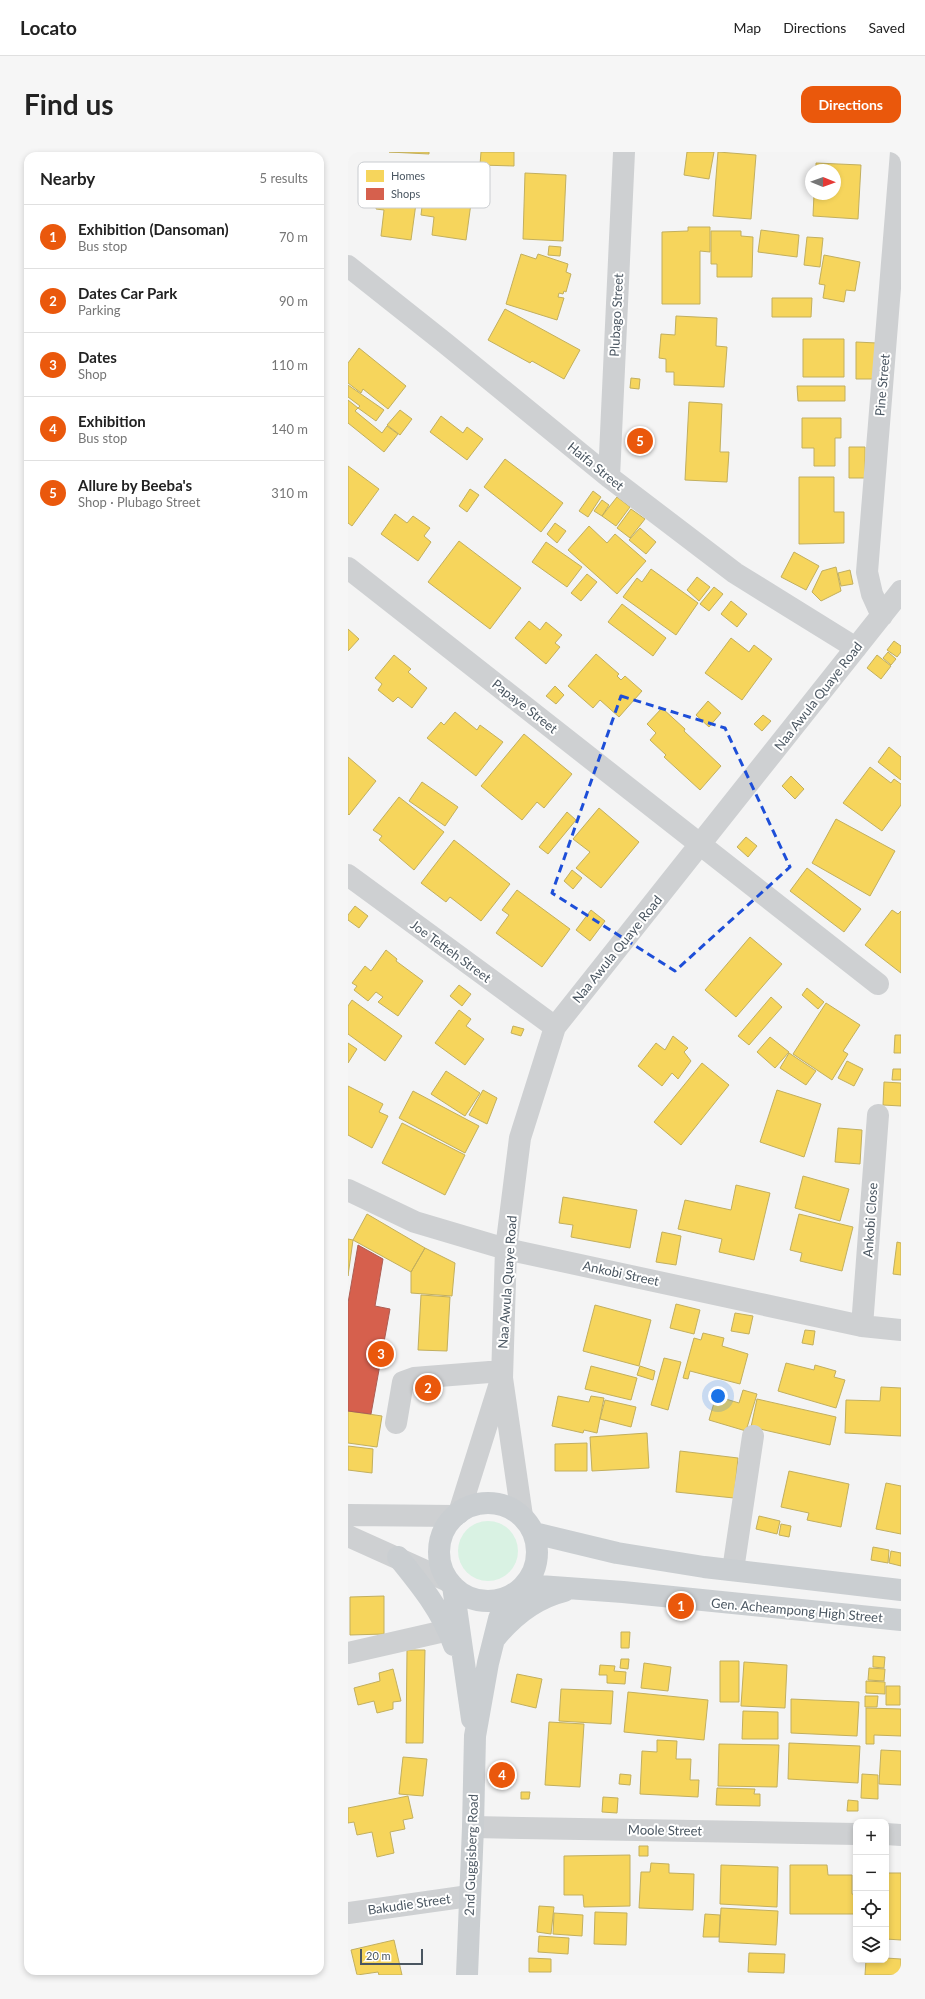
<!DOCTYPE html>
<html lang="en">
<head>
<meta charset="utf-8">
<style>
	body { margin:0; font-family:Lato,sans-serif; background:#f6f6f6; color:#222 }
	.controls { position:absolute; right:12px; bottom:12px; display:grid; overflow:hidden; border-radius:8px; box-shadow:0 2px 6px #0003 }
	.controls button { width:36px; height:36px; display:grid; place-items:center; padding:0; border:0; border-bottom:1px solid #e0e0e0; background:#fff; color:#222; font:20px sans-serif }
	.compass { position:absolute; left:457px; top:12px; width:36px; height:36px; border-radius:50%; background:#fff; box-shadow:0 2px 6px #0003; rotate:91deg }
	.scale { position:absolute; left:12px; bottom:10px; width:63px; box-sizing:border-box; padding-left:4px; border:2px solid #4a5661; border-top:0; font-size:11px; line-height:14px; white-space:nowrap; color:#4a5661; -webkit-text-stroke:3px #fff; paint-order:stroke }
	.you { position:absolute; left:370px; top:1244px; width:14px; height:14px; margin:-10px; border:3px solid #fff; border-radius:50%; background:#1a73e8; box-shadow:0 0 0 6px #1a73e833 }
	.badge { display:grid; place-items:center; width:26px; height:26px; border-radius:50%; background:#ea580c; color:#fff; font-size:13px; font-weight:700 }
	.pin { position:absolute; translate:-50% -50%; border:2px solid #fff; box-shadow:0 1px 4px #0006 }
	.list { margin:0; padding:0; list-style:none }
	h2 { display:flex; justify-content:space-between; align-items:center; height:52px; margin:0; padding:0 16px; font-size:17px }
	h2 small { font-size:13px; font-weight:400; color:#767676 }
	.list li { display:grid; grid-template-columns:26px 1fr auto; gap:12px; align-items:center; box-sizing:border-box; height:64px; padding:0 16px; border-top:1px solid #e0e0e0 }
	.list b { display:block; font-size:15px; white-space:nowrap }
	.list p { margin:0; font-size:13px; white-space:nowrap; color:#767676 }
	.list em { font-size:13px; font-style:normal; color:#767676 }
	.icon { flex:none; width:22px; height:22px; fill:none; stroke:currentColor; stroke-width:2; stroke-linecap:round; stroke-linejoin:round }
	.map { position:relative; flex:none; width:553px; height:1823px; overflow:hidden; border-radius:12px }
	header { display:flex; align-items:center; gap:24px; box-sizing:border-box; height:56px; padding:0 20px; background:#fff; border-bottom:1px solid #e0e0e0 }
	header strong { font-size:19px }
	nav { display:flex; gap:22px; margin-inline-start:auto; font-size:14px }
	.intro { display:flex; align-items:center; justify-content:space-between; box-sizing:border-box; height:96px; padding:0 24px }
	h1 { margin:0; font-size:28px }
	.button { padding:10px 18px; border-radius:12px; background:#ea580c; color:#fff; font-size:14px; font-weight:700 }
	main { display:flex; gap:24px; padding:0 24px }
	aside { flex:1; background:#fff; border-radius:12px; box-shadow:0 2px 6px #0003 }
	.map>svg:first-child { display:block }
	.green { fill:#d9f2e3 }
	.homes { fill:#f6d55c; stroke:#c2af5e }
	.shops { fill:#d6604d; stroke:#ac5d53 }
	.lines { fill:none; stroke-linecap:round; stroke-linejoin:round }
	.minor { stroke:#ced0d2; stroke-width:22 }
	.major { stroke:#caced1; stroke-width:22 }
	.marked { fill:none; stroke:#1d4ed8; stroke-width:3; stroke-dasharray:8 5; stroke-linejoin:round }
	.labels { text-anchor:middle; stroke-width:4; stroke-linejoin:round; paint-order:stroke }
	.street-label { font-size:13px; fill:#4a5661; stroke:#fff }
	.key { fill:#fff; stroke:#c9ccd0; stroke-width:1 }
	.key-label { font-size:11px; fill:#4a5661 }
</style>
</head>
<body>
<header>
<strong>Locato</strong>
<nav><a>Map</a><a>Directions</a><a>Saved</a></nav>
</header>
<div class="intro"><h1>Find us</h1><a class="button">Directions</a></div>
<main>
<aside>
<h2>Nearby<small>5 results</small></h2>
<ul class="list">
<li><span class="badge">1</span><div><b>Exhibition (Dansoman)</b><p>Bus stop</p></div><em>70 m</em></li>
<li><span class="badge">2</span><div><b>Dates Car Park</b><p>Parking</p></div><em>90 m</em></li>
<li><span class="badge">3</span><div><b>Dates</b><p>Shop</p></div><em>110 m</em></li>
<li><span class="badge">4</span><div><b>Exhibition</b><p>Bus stop</p></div><em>140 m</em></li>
<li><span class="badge">5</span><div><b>Allure by Beeba's</b><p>Shop · Plubago Street</p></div><em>310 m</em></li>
</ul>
</aside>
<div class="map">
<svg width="553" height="1823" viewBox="0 0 553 1823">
	<rect width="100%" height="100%" fill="#f4f4f4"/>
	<path class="green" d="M110 1399a30 30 0 1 1 60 0a30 30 0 1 1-60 0Z"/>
	<path class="homes" d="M 41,0 L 81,0 L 81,2 Z
		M 133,0 L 166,0 L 166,14 L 132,13 Z
		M 339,0 L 366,0 L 361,27 L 336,23 Z
		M 370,0 L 408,3 L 403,67 L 365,64 Z
		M 468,11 L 513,13 L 510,67 L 465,64 L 466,42 L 487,42 L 487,18 L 468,18 Z
		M 34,16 L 72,22 L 63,88 L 33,84 L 36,58 L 28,57 Z
		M 177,21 L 218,23 L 215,89 L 175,87 Z
		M 78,22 L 126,29 L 118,88 L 84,83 L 86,65 L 73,63 Z
		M 340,75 L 362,75 L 362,100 L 352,99 L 352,152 L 314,152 L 314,80 L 340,79 Z
		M 413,78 L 451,83 L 449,105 L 410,100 Z
		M 363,79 L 393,79 L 393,84 L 405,85 L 404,125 L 369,125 L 369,112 L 363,112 Z
		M 459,85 L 475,86 L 472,115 L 456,113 Z
		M 201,94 L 213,95 L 212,104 L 200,103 Z
		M 173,102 L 188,107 L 190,102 L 220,112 L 218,120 L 223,122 L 218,140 L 216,139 L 215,142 L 211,141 L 210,145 L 216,146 L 209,168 L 158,152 Z
		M 476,103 L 512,110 L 507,139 L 498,138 L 496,150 L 475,146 L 477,133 L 471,132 Z
		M 424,146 L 464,146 L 463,165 L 424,165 Z
		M 157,157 L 232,198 L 216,227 L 184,209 L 182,211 L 140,188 Z
		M 328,164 L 369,166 L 368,194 L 379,195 L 376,235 L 326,233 L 326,220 L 318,220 L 318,207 L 311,206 L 313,182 L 327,183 Z
		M 455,187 L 496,187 L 496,225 L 455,225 Z
		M 508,190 L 529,191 L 529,227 L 508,227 Z
		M 11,196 L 58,234 L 40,257 L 15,237 L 13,241 L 0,231 L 0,211 Z
		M 283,226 L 292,227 L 291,237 L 282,236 Z
		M 0,233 L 36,258 L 28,269 L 10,256 L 12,254 L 0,245 Z
		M 449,234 L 497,234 L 497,249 L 450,249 Z
		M 0,248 L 10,256 L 7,259 L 34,281 L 39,274 L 50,282 L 36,300 L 0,271 Z
		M 341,250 L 374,252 L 372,300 L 381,300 L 379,330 L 337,328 Z
		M 52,258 L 64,267 L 52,283 L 39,273 Z
		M 93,264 L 115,281 L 119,275 L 135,287 L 119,308 L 82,280 Z
		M 454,266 L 493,266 L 493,286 L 487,286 L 487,314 L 466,314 L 466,296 L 454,296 Z
		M 501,295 L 517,295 L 517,326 L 501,326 Z
		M 157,307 L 215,351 L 193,380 L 136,335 Z
		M 0,314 L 31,337 L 4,374 L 0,371 Z
		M 451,325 L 486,325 L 486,360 L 496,360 L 496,391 L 451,392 Z
		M 122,337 L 131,343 L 119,360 L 111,354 Z
		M 245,339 L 253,345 L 240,365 L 231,359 Z
		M 269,345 L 282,355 L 268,374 L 254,364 Z
		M 254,348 L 261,353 L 254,364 L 246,359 Z
		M 283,357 L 297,367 L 282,386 L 269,376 Z
		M 47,362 L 59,371 L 65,364 L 82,376 L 76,384 L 83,390 L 70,409 L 33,382 Z
		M 207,371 L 218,379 L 209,391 L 199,382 Z
		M 241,374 L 259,391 L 267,382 L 298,409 L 269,442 L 220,398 Z
		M 292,376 L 308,390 L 298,402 L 281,388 Z
		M 111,389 L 173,436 L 142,477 L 80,430 Z
		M 198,390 L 234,415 L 219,435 L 184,410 Z
		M 446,400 L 471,414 L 458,438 L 433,425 Z
		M 488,415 L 493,439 L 473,449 L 464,440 L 474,419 Z
		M 303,417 L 350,451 L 328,483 L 275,445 L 289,426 L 294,430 Z
		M 502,418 L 505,432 L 493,434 L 490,421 Z
		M 239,422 L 249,430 L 233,449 L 223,441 Z
		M 349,425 L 362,435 L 351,449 L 339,438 Z
		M 366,435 L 375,442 L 361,459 L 352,452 Z
		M 383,449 L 399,462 L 389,475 L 373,462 Z
		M 274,452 L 318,486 L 305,504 L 260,470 Z
		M 181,469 L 192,478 L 198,470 L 214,483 L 207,491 L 212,495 L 198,512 L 167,486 Z
		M 0,477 L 11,487 L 0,499 Z
		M 383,486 L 401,500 L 406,493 L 424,507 L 394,548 L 357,521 Z
		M 546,489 L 553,494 L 553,500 L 549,505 L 539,498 Z
		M 540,500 L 548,507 L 543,513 L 535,506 Z
		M 248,502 L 271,522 L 269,524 L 273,528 L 277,524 L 294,539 L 271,565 L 252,548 L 245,556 L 220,534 Z
		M 46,503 L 63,517 L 60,520 L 79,536 L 64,556 L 50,545 L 45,550 L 30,538 L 34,532 L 27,526 Z
		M 529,503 L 543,514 L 533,527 L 519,516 Z
		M 207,534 L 216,543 L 208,552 L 198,544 Z
		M 360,549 L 373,561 L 361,575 L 348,563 Z
		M 314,556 L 337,577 L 336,579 L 373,614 L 352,638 L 316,605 L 318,603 L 302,588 L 308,581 L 299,572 Z
		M 107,560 L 129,578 L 132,573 L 155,590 L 128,624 L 79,586 L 93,570 L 96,573 Z
		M 415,563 L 423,569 L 414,579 L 406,572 Z
		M 176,582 L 224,622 L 196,656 L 189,650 L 174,668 L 133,634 Z
		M 541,595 L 553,605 L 553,628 L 530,610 Z
		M 0,605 L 28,629 L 1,663 L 0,662 Z
		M 522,615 L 543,631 L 546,627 L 553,632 L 553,653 L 534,679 L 495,651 Z
		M 443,624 L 456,637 L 447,647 L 434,634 Z
		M 74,630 L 110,655 L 97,674 L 61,649 Z
		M 51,645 L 96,680 L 66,718 L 31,688 L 34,684 L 25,678 Z
		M 251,656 L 291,690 L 253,736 L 228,716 L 242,700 L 225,687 Z
		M 219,660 L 228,668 L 200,702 L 191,695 Z
		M 488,667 L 547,699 L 522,744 L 464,711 Z
		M 398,685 L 409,694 L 400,705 L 389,695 Z
		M 106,688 L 162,732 L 133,769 L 102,745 L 98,750 L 73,731 Z
		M 459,716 L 513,757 L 496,780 L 442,739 Z
		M 224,718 L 234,726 L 225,737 L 216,729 Z
		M 169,738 L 222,777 L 194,815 L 148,781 L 161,763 L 154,758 Z
		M 7,754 L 20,764 L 11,776 L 0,768 L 0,763 Z
		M 243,758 L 257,769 L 242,789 L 228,778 Z
		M 544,758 L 550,762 L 553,759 L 553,821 L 517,793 Z
		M 402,785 L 434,812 L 388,865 L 357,838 Z
		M 38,798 L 49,807 L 48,809 L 75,829 L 50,864 L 30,850 L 35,845 L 28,840 L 20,849 L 6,838 L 9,834 L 4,831 L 17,814 L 23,819 Z
		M 111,833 L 123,842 L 114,854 L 102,844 Z
		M 459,836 L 476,850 L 470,857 L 454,843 Z
		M 423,845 L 434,855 L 401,893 L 390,884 Z
		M 4,848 L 54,884 L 37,909 L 0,882 L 0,854 Z
		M 478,851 L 512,873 L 495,899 L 500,902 L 484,928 L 445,902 Z
		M 111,858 L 123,867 L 118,874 L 136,887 L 117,913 L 87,891 Z
		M 165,874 L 176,877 L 173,884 L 163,881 Z
		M 547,883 L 553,883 L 553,901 L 546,901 Z
		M 325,884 L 340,896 L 336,900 L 343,909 L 330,927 L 324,921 L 314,934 L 290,914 L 308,891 L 317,898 Z
		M 422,885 L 441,900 L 427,916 L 409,900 Z
		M 0,891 L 9,897 L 0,911 Z
		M 441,901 L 468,919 L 458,933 L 432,916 Z
		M 499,909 L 515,917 L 506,934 L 490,926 Z
		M 354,911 L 381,933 L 333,993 L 306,970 Z
		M 545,917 L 553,917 L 553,928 L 544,928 Z
		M 98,919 L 132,941 L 117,964 L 83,942 Z
		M 536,930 L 553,931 L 553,954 L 535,953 Z
		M 0,934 L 35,952 L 31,960 L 40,964 L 24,996 L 0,983 Z
		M 135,938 L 149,946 L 139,972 L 121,963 Z
		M 429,938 L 473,952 L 456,1005 L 412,990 Z
		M 65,939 L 131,974 L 117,1001 L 51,966 Z
		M 54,971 L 117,1003 L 97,1043 L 34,1011 Z
		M 490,976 L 514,978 L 512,1012 L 487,1010 Z
		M 455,1024 L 501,1037 L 492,1069 L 447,1056 Z
		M 388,1033 L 422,1041 L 406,1108 L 371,1100 L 374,1087 L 330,1077 L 337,1048 L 383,1058 Z
		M 215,1045 L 289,1058 L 282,1096 L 223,1085 L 225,1073 L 211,1071 Z
		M 19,1062 L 77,1096 L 63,1120 L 5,1088 Z
		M 451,1062 L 505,1075 L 494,1119 L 452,1109 L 454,1101 L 442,1098 Z
		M 314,1080 L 333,1084 L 328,1113 L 308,1110 Z
		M 0,1087 L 5,1088 L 0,1124 Z
		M 549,1090 L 553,1091 L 553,1123 L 545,1122 Z
		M 77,1096 L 107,1111 L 104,1144 L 63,1141 L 63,1120 Z
		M 73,1143 L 102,1145 L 99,1199 L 70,1198 Z
		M 328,1152 L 352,1158 L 346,1182 L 322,1176 Z
		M 247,1153 L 303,1168 L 291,1214 L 235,1199 Z
		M 387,1161 L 405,1164 L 401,1182 L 383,1179 Z
		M 457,1178 L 467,1179 L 465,1193 L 454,1191 Z
		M 355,1181 L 376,1186 L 374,1194 L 400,1202 L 392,1232 L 342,1219 L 340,1227 L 335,1226 L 346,1186 L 353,1188 Z
		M 316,1206 L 333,1210 L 320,1258 L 303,1253 Z
		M 438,1211 L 466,1218 L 467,1213 L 488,1219 L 486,1225 L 497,1228 L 488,1256 L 430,1239 Z
		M 243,1214 L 289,1226 L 283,1248 L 237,1237 Z
		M 292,1214 L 307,1219 L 305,1228 L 289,1223 Z
		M 533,1235 L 553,1236 L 553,1284 L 497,1281 L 498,1248 L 532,1249 Z
		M 395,1238 L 409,1242 L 398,1279 L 361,1268 L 368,1244 L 391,1251 Z
		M 210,1244 L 241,1250 L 243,1244 L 256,1246 L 249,1281 L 236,1278 L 235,1281 L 204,1274 Z
		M 409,1247 L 488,1265 L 482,1293 L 403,1275 Z
		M 257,1248 L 288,1255 L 283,1275 L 252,1267 Z
		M 0,1259 L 34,1264 L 29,1295 L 0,1291 Z
		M 299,1281 L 301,1316 L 244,1319 L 242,1285 Z
		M 239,1291 L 239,1319 L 207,1319 L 207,1292 Z
		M 0,1294 L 25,1297 L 24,1321 L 0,1318 Z
		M 332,1299 L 390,1306 L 386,1346 L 328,1340 Z
		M 441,1319 L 501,1332 L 493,1375 L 459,1368 L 461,1361 L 433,1355 Z
		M 538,1331 L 553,1334 L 553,1382 L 528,1377 Z
		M 411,1364 L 432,1369 L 429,1382 L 408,1377 Z
		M 433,1372 L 443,1374 L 441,1385 L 431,1383 Z
		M 525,1395 L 541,1398 L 540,1411 L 523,1408 Z
		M 543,1399 L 553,1401 L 553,1414 L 541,1411 Z
		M 36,1444 L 36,1482 L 2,1483 L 2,1445 Z
		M 273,1480 L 282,1480 L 281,1496 L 273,1496 Z
		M 59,1498 L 77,1498 L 75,1591 L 58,1591 Z
		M 525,1504 L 537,1505 L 536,1516 L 525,1515 Z
		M 273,1507 L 281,1507 L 280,1517 L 272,1516 Z
		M 372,1509 L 391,1509 L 391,1550 L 372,1550 Z
		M 396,1510 L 439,1513 L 437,1556 L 393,1554 Z
		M 296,1511 L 323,1515 L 320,1539 L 293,1536 Z
		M 252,1513 L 267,1514 L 266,1519 L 278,1520 L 277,1532 L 259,1531 L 259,1523 L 251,1523 Z
		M 521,1516 L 537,1517 L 536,1529 L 520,1528 Z
		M 45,1517 L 53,1549 L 45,1550 L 45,1557 L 29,1561 L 26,1549 L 10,1553 L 6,1536 L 32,1529 L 31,1521 Z
		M 169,1522 L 194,1527 L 188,1556 L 163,1550 Z
		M 518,1529 L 537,1530 L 537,1542 L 518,1541 Z
		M 538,1534 L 552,1534 L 552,1553 L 538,1553 Z
		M 213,1537 L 265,1539 L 263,1572 L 211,1569 Z
		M 280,1540 L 360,1548 L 356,1588 L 276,1580 Z
		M 517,1544 L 530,1544 L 529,1555 L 517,1555 Z
		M 443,1547 L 511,1550 L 509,1584 L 443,1581 Z
		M 518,1556 L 553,1557 L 553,1584 L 526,1583 L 526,1592 L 518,1592 Z
		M 395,1559 L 430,1560 L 430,1587 L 394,1587 Z
		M 201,1570 L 236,1572 L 232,1635 L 197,1633 Z
		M 309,1588 L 329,1589 L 328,1607 L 343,1607 L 342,1628 L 351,1628 L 350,1645 L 292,1642 L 294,1599 L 309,1600 Z
		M 441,1591 L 512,1594 L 510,1631 L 440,1627 Z
		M 371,1592 L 431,1593 L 429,1635 L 370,1634 Z
		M 533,1598 L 553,1599 L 553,1633 L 531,1632 Z
		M 55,1605 L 79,1607 L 75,1644 L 51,1642 Z
		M 272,1622 L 283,1623 L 282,1633 L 271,1632 Z
		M 514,1622 L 530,1623 L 530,1647 L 513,1646 Z
		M 369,1636 L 407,1637 L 406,1642 L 412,1642 L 412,1654 L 368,1653 Z
		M 173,1640 L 182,1640 L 181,1647 L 173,1647 Z
		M 60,1644 L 65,1666 L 55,1668 L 57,1677 L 42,1680 L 46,1701 L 29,1705 L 24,1680 L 9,1683 L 6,1670 L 0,1671 L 0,1656 Z
		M 255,1645 L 270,1646 L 269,1661 L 254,1660 Z
		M 500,1648 L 510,1649 L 510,1659 L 499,1659 Z
		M 291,1694 L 300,1694 L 300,1704 L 291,1704 Z
		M 282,1703 L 282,1754 L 236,1755 L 235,1743 L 216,1743 L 216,1704 Z
		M 303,1711 L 321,1712 L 321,1721 L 346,1722 L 345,1758 L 291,1756 L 293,1720 L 302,1720 Z
		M 373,1713 L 430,1715 L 429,1755 L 372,1752 Z
		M 442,1713 L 479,1713 L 480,1723 L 504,1723 L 504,1742 L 508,1743 L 508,1762 L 442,1762 Z
		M 538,1721 L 553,1721 L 553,1788 L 538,1787 Z
		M 191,1754 L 206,1755 L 203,1782 L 189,1780 Z
		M 373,1756 L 430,1759 L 428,1793 L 371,1790 Z
		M 247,1760 L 279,1761 L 278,1793 L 246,1792 Z
		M 206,1761 L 235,1763 L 234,1784 L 205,1782 Z
		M 357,1762 L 372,1763 L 371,1785 L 355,1785 Z
		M 191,1784 L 221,1786 L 220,1802 L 190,1800 Z
		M 46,1788 L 54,1823 L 31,1823 L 30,1820 L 9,1823 L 3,1798 Z
		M 401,1801 L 437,1802 L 436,1821 L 400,1820 Z
		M 181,1806 L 203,1807 L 203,1820 L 181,1820 Z
		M 538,1806 L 553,1807 L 553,1823 L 517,1823 L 518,1808 L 538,1808 Z"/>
	<path class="shops" d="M 10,1093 L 35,1107 L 27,1154 L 42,1157 L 23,1262 L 0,1259 L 0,1151 Z"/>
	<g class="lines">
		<path class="minor" d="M 0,114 L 97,191 L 261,325 L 387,421 L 508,496
			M 261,325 L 276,0
			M 0,416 L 530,832
			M 534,464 L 524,442 L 519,420 L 553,0
			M 0,723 L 207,875
			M 0,1038 L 67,1070 L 158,1097 L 514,1174 L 553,1178
			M 514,1174 L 530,963
			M 48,1271 L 55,1230 L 66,1226 L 154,1219
			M 111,1361 L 152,1231
			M 0,1363 L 107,1364
			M 174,1364 L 154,1226 L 158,1097 L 172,986 L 207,875 L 553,439
			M 0,1384 L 100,1429
			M 385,1418 L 405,1284
			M 0,1501 L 101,1478
			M 125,1675 L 508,1682
			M 538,1682 L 553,1683
			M 0,1761 L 121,1744"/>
		<path class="major" d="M91 1400a49 49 0 1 1 98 0a49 49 0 1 1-98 0Z
			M 186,1381 L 269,1401 L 356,1415 L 553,1438
			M 50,1405 C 72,1432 94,1459 106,1493
			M 177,1433 L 275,1440 L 553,1468
			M 105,1434 L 124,1567
			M 148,1485 C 166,1463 188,1446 216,1439
			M 119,1823 L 125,1675 L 127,1584 L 140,1511 L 151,1467 L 159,1446"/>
	</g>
	<path class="marked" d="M 273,544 L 377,576 L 442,715 L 327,819 L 204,741 Z"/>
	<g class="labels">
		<g class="street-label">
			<text transform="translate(268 163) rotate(-87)" y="5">Plubago Street</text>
			<text transform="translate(534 233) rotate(-85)" y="5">Pine Street</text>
			<text transform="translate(248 314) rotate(39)" y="5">Haifa Street</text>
			<text transform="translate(470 544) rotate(-52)" y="5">Naa Awula Quaye Road</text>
			<text transform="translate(177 554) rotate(38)" y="5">Papaye Street</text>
			<text transform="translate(269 797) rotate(-51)" y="5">Naa Awula Quaye Road</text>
			<text transform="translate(103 799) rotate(36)" y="5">Joe Tetteh Street</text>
			<text transform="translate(522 1068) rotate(-86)" y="5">Ankobi Close</text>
			<text transform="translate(273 1121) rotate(12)" y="5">Ankobi Street</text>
			<text transform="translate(159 1130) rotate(-86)" y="5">Naa Awula Quaye Road</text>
			<text transform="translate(449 1458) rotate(5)" y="5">Gen. Acheampong High Street</text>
			<text transform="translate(317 1678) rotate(1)" y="5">Moole Street</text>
			<text transform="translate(123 1703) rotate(-88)" y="5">2nd Guggisberg Road</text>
			<text transform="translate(61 1752) rotate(-8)" y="5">Bakudie Street</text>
		</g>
	</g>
	<rect x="10" y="10" width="132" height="46" rx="6" class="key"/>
	<rect x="18" y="18" width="18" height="12" fill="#f6d55c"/>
	<rect x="18" y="36" width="18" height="12" fill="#d6604d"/>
	<g class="key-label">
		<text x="43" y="28">Homes</text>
		<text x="43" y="46">Shops</text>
	</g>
</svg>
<div class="controls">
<button>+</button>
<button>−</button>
<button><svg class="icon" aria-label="locate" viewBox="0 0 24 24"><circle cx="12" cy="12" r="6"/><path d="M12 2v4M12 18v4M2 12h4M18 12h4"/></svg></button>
<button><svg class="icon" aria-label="layers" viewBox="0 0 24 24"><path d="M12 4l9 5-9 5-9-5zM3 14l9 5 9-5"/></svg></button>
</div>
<svg class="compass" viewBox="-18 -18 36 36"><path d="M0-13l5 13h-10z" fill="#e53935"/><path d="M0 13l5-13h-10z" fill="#767676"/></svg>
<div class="scale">20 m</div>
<div class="you"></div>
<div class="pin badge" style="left:333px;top:1454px">1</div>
<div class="pin badge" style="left:80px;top:1236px">2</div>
<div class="pin badge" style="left:33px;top:1202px">3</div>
<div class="pin badge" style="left:154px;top:1623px">4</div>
<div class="pin badge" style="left:292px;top:289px">5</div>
</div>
</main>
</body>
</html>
